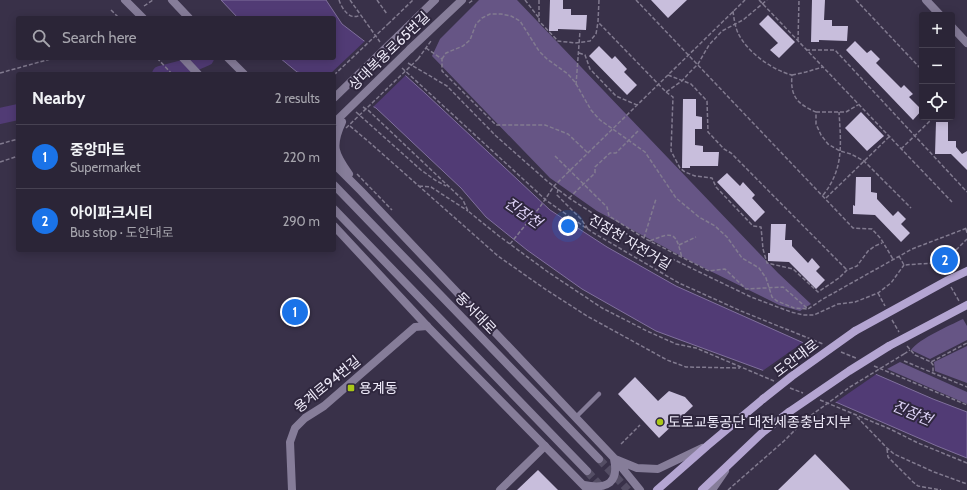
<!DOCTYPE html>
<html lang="en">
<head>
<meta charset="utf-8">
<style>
	body { margin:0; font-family:Cabin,"Noto Sans KR",sans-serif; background:#373142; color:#f1f3f6 }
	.controls { position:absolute; right:12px; top:12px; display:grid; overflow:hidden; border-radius:4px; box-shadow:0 2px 10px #0003 }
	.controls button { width:36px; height:36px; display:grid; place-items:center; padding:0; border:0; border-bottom:1px solid #474252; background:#2b2537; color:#f1f3f6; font:20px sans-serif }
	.you { position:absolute; left:568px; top:226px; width:14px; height:14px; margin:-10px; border:3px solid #fff; border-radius:50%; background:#1a73e8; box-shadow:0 0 0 6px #1a73e833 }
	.badge { display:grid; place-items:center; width:26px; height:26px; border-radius:50%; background:#1a73e8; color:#fff; font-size:13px; font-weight:700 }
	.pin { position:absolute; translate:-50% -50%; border:2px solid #fff; box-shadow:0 1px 4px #0006 }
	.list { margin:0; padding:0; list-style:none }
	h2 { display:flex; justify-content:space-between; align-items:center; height:52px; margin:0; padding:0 16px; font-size:17px }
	h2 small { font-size:13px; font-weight:400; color:#a6a5ad }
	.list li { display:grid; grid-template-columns:26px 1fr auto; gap:12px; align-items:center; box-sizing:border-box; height:64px; padding:0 16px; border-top:1px solid #474252 }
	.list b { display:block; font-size:15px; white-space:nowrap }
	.list p { margin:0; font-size:13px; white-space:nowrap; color:#a6a5ad }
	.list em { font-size:13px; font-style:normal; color:#a6a5ad }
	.icon { flex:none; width:22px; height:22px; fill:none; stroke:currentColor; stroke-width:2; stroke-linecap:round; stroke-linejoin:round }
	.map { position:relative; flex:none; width:967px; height:490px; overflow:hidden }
	.search { position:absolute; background:#2b2537; box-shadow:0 2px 10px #0003; left:16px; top:16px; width:320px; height:44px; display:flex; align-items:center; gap:10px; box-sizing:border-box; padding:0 14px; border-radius:4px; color:#a6a5ad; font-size:15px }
	.panel { position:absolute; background:#2b2537; box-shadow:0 2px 10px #0003; left:16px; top:72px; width:320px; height:180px; border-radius:4px }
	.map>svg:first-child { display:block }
	.green { fill:#665585 }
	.water { fill:#513b75; stroke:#80709d }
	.pier { fill:#393149 }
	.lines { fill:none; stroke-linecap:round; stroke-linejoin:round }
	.river { stroke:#513b75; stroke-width:16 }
	.building { fill:#c8bedc }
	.tertiary-tunnel { stroke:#544d64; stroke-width:8; stroke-dasharray:8 4; stroke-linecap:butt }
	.path { stroke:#827b90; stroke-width:1.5; stroke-dasharray:4 2; stroke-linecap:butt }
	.service { stroke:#867d99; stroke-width:4.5 }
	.minor { stroke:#867d99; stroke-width:8 }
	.tertiary { stroke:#867d99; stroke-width:8 }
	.secondary { stroke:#b4a5d2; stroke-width:8 }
	.path-bridge { stroke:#827b90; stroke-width:1.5; stroke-dasharray:4 2; stroke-linecap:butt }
	.tertiary-bridge { stroke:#867d99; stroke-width:8 }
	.secondary-bridge { stroke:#b4a5d2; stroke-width:8 }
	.poi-dot { fill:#aac717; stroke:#2f273e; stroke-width:1.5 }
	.labels { text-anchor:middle; stroke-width:4; stroke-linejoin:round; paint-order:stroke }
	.street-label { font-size:14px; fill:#efebfa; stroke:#2f273e }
	.poi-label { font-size:14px; fill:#efebfa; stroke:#2f273e; text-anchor:start }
	.water-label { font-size:15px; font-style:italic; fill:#ddd2f6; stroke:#2f273e }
</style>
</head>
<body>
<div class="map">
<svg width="967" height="490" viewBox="0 0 967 490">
	<rect width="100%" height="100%" fill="#393149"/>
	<path class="green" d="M 479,0 L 517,0 L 778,273 L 811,304 L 800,311 L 779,305 L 694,263 L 597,211 L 550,178 L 432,56 L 440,39 Z
		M 963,319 L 967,326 L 967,340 L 930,359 L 911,350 C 920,338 949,326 963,319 Z
		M 967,346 L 967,383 L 935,371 L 934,362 Z
		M 900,362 L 967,392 L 967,404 L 887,369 Z"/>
	<path class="water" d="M 221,0 L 326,0 L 342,24 L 385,57 L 426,94 L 550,210 L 607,247 L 676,286 L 806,344 L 933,399 L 967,412 L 967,458 L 937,446 L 762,370 L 656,331 L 582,289 L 527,250 L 486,217 L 461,188 L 376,108 L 334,86 L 334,74 L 307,74 L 297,72 L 280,58 L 334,58 L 334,18 L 238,18 Z"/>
	<path class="pier" d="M 366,40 L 407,74 L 372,108 L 334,88 L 334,74 L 330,74 Z
		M 805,341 L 878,373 L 833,404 L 761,372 Z"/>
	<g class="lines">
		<path class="river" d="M 160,74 L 183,68 L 206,58
			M 0,116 L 18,112"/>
	</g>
	<path class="building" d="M 550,0 L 563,0 L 563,9 L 571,9 L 571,15 L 587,15 L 586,30 L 558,29 L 558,31 L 549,31 Z
		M 651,0 L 687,0 L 668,18 Z
		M 812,0 L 825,0 L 824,20 L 832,20 L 832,26 L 848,26 L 847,41 L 819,40 L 819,42 L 811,42 Z
		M 768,15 L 795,42 L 779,58 L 770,50 L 778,43 L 759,24 Z
		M 855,41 L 867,53 L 871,50 L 880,59 L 876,63 L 901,88 L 904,85 L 913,94 L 909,97 L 922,110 L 913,120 L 846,50 Z
		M 599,46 L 612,59 L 615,56 L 627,69 L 624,72 L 637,85 L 627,95 L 589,56 Z
		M 683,99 L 696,99 L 696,116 L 702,117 L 702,129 L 695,129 L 695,145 L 703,146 L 703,152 L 719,152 L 718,166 L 690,166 L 690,168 L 682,168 Z
		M 861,112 L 884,136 L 867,151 L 845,128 Z
		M 936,122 L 948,122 L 948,141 L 956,141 L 956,147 L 962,154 L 967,151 L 967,170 L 951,154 L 935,154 Z
		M 727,173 L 740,186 L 743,182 L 755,195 L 752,198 L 765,212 L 755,222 L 717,182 Z
		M 856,177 L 871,177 L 871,192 L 877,193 L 877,199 L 893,216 L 898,211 L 906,219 L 901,224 L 910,233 L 901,242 L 875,215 L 853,214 L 853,205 L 855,206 Z
		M 771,224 L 786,224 L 785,240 L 792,240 L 792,246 L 808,263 L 812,258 L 820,267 L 816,271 L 825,280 L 816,289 L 789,262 L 768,261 L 768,253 L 770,253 Z
		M 635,377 L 658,401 L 669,391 L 685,397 L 693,406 L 659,438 L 618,394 Z
		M 815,454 L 850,490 L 778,490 Z
		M 538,470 L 558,490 L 517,490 Z"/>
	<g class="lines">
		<path class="tertiary-tunnel" d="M 599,459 L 628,490
			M 587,471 L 604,490"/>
		<path class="path" d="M 339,0 C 342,9 350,21 360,15
			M 350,0 L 380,42
			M 377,0 L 387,14
			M 525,0 L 539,18
			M 539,0 L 539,21 L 558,41 L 575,43 L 590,41 L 596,34 L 598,22
			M 599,0 L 598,22 L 666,92 L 682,81 L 689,73 L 698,64 L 709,45 L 722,31 L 743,20 L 767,0
			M 636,0 L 853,228 L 872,229 L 881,239 L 893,259
			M 759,0 L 952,202
			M 856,0 L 922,70
			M 469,3 L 473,0
			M 144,6 L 153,0
			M 111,10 L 119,18
			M 733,11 C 734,19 735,26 738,33 C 747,52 772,70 792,75 C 790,96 797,104 816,112 L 816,124 L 821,135 L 828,144 L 840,151 L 851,154 L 864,161 L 911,208
			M 388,24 L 413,0
			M 798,41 L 799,0
			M 426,48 L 442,59 L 442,71 L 496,125 L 545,125 L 568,134 L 588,153
			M 806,50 L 835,50 L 967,192
			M 579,53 L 585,55 L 590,69 L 616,96 L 637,105
			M 157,58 L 172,74
			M 418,59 L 431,41
			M 442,59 L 446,53 L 463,46 L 470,40 L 476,24 L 482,18 L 490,14 L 501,14 L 511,16 L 520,21 L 539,51 L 547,59 L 568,74 L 575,82 L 591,110 L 600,120 L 645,152 L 676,198 L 699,217 L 715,226 L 727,237 L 742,258 L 759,268 L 766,278 L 772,297 L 777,301 L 794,308 L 808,309
			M 408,63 L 447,86 L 496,136 L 547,181 L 569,198 L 611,225 L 658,252 L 751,297 L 791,312 L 803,315 L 814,315 L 838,304 L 855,302 L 878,293 L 891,283 L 904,265
			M 402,68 L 547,201 L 592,232 L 679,283 L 741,311 L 823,344
			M 0,73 L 54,58
			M 668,75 L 691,84 L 707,101 L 708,132 L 724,149 L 731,153 L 847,270
			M 792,75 L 806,72 L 823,67
			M 576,85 L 580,31
			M 666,92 L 673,97 L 671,151 L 680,168 L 685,172 L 695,176 L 712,178 L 716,187 L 753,226 L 761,227 L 763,249 L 767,263 L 793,269 L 818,292 L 839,278 L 847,270 L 857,266 L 868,251 L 875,246 L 882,243
			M 363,107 L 368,110 L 463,200 L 468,211 L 499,236 L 548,272 L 602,308 L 647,331 L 676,344 L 696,348 L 774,381
			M 356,112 L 421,170 L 435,180 L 446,186
			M 816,112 L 846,112 L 858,105
			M 350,126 L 369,142 L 498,256 L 545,289 L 587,316 L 667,360 L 686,367 L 740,368
			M 0,144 L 18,139
			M 901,149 L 934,117
			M 555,156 L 607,207 L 609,216 L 644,238 L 709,271 L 725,269 L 746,289 L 783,287 L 808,309 L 823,299 L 912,249 L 967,228
			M 0,162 L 18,156
			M 357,174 L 392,210
			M 419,186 L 431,187 L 468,211
			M 558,189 L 557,195 L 581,219 L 588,229
			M 823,195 C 844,169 841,144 839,112
			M 569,198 L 595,173 L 595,167 L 610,153 L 616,153 L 638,131
			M 826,198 L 889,137
			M 966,229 L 967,233
			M 644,238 L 656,199
			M 650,241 C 675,230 676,234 682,258
			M 510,244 L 540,207 L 554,186 L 745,0
			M 679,245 L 696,237
			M 899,256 L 904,265 L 934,263 L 954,252 L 967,239
			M 937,262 L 944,273
			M 951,287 L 959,301
			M 878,293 L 885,306
			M 892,320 L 899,332
			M 907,346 L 915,355 L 931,362 L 967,343
			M 841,352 L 856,358
			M 904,354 L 910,350
			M 904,361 L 967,387
			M 931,362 L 933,365 L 933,373
			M 874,366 L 967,405
			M 790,388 L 803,393
			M 820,400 L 890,429 L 918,443 L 967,463
			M 857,417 L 887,448 L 894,454 L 934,472 L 967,484
			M 621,444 L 640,425
			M 887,449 L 888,457 L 913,482 L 918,486 L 941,490
			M 728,490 L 784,441 L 806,419"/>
		<path class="service" d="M 575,418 L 599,394"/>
		<path class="minor" d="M 926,0 L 940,15
			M 952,27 L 967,43
			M 292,490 L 290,442 L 295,428 L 305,418 L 324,406 L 415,327 L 427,326
			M 500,490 L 545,446"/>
		<path class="tertiary" d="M 172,0 L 189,18
			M 398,36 L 435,0
			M 410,49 L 462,0
			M 183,58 L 198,74
			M 228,58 L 244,74
			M 342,122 C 331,146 334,153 349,174
			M 334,164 L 361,191 L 614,458 L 640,490
			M 334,185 L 599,459
			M 334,209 L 587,471
			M 334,226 L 427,326 L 588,490
			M 615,459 L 637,468 L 658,469 L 702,448
			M 584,485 C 608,490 619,482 614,459
			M 712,490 L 725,471"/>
		<path class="secondary" d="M 855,331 L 948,280 L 967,271
			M 889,346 L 967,305
			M 657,490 L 707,446 L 763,399
			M 702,490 L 763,432 L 789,412"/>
		<path class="path-bridge" d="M 334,75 L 388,24
			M 346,128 L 418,59
			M 806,419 L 850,387 L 904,354"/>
		<path class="tertiary-bridge" d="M 125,0 L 143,18
			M 334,98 L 398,36
			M 336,121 L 410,49"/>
		<path class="secondary-bridge" d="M 763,399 L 792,376 L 855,331
			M 789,412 L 849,371 L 889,346"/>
	</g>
	<g class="poi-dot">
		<rect x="347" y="384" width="8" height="8" rx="2"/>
		<circle cx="660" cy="422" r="4"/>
	</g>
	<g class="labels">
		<g class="street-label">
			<text transform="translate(389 51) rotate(-44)" y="5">상대복용로65번길</text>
			<text transform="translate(630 242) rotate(31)" y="5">진잠천 자전거길</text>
			<text transform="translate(476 313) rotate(46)" y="5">동서대로</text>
			<text transform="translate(796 358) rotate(-37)" y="5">도안대로</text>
			<text transform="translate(327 384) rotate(-39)" y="5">용계로94번길</text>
		</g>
		<g class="poi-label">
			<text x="359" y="393">용계동</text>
			<text x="668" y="427">도로교통공단 대전세종충남지부</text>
		</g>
		<g class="water-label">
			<text transform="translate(523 213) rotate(35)" y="5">진잠천</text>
			<text transform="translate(912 413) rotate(23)" y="5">진잠천</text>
		</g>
	</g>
</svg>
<div class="controls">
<button>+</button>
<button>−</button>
<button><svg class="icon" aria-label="locate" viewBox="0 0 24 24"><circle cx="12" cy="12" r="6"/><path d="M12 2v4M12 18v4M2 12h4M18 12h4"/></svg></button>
</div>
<div class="you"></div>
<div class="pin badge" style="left:295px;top:312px">1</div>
<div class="pin badge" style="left:945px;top:260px">2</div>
<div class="search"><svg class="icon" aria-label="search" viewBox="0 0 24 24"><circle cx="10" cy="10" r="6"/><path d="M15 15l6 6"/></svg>Search here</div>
<section class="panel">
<h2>Nearby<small>2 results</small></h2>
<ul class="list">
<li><span class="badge">1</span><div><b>중앙마트</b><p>Supermarket</p></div><em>220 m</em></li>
<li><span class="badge">2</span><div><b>아이파크시티</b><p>Bus stop · 도안대로</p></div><em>290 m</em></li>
</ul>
</section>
</div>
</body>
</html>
